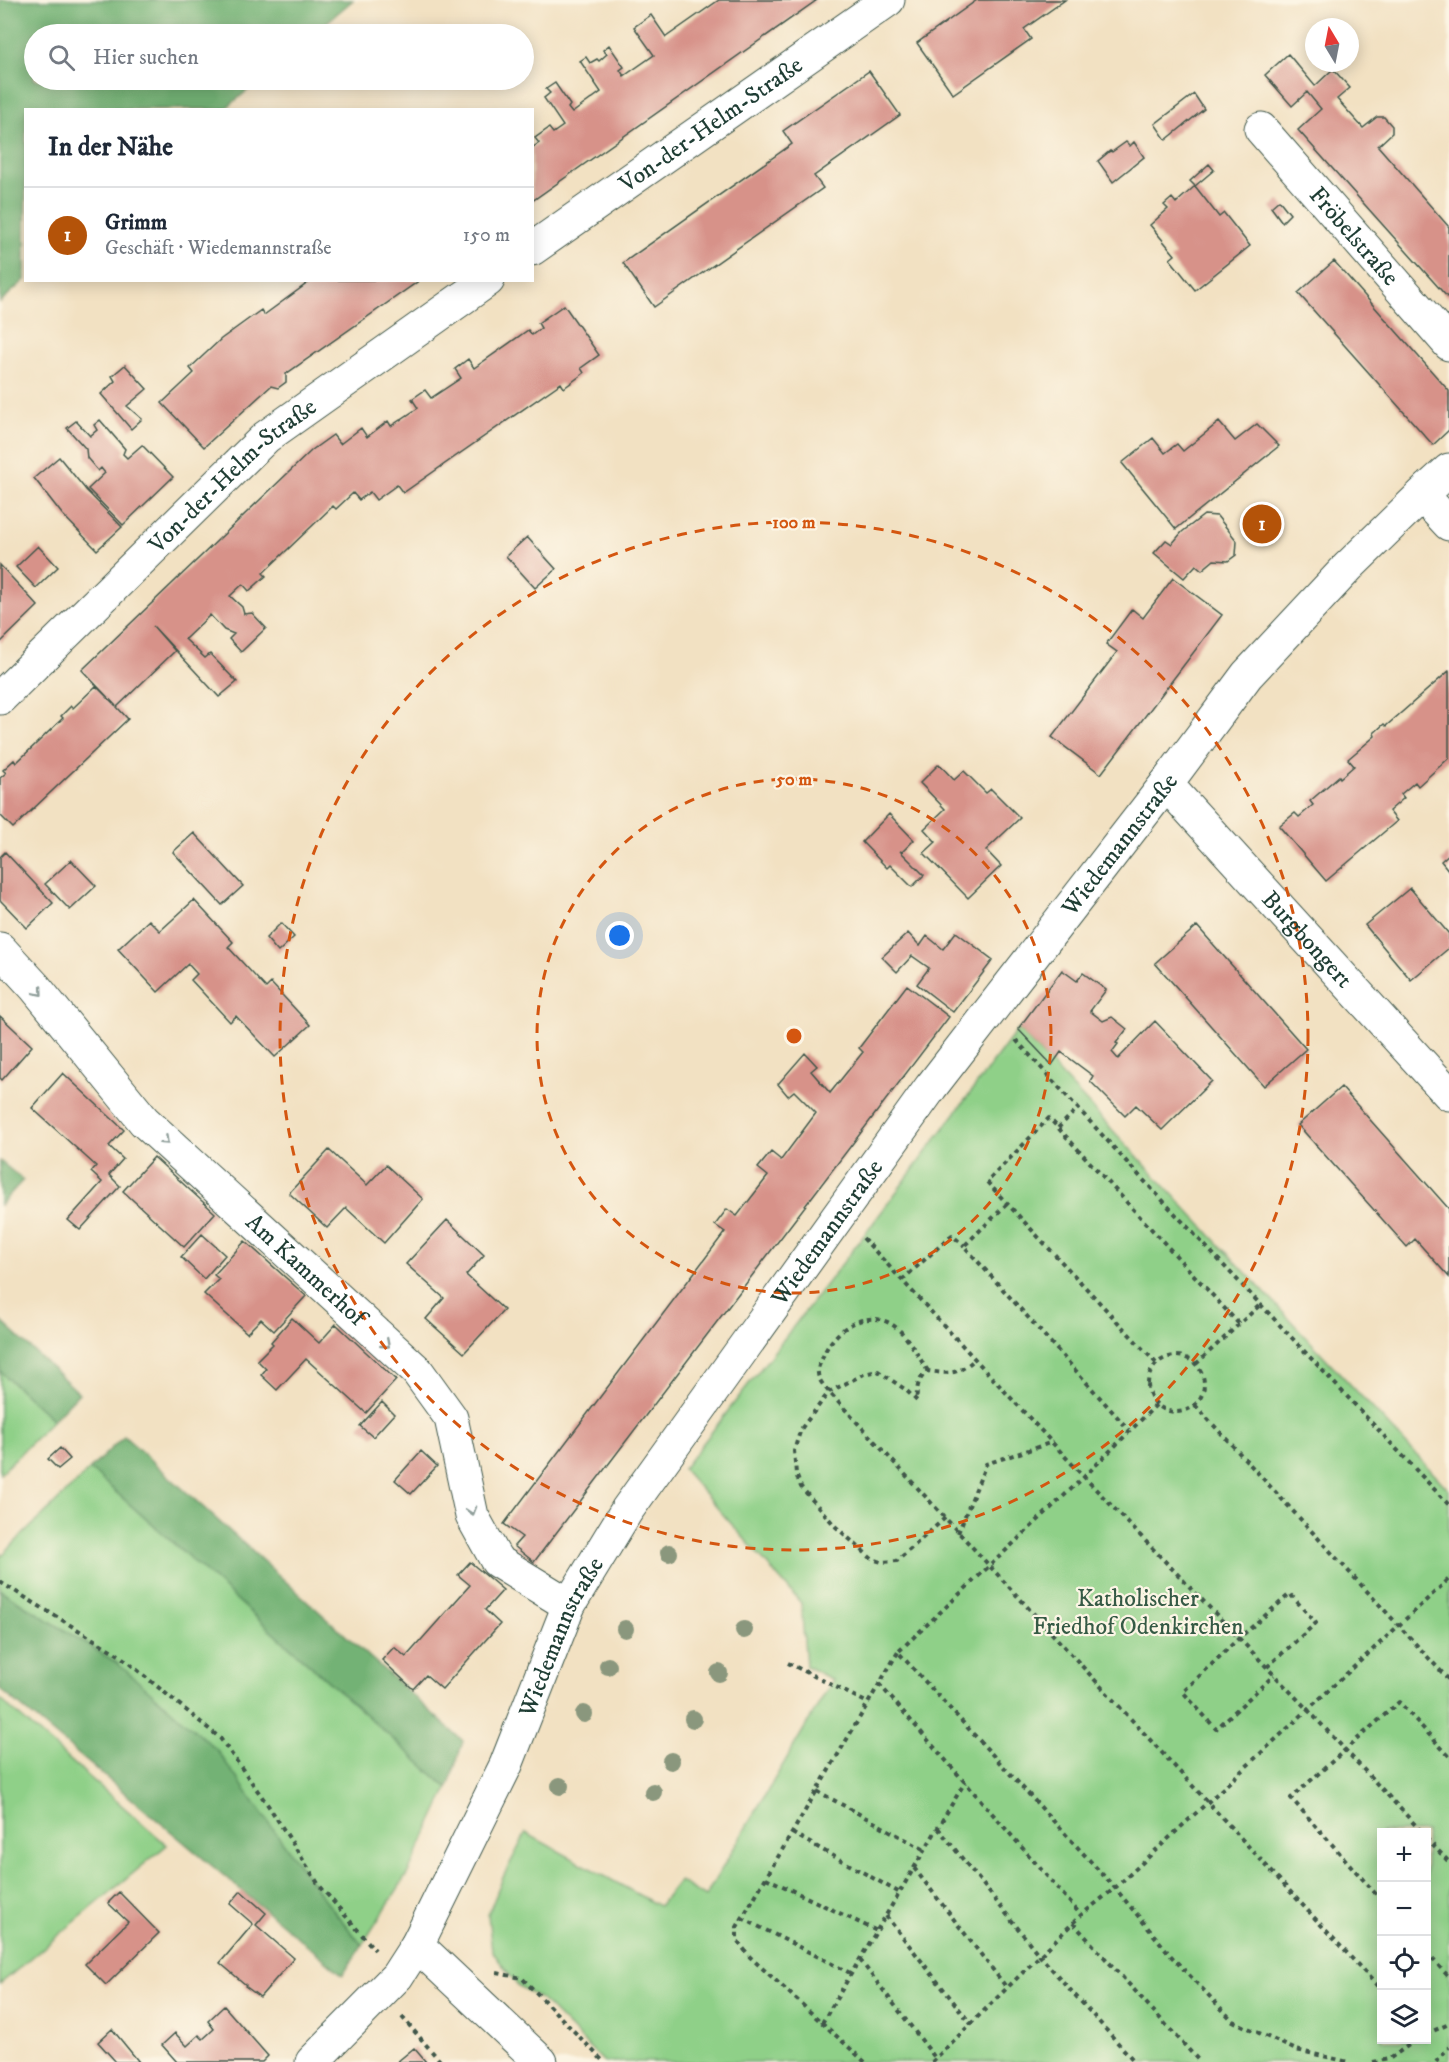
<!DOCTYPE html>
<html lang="de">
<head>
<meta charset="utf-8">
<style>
	body { margin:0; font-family:"IM FELL DW Pica",serif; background:#f6f6f7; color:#1f2937 }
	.controls { position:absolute; right:18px; bottom:18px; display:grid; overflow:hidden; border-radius:0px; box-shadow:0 3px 15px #0003 }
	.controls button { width:54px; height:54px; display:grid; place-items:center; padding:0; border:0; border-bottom:2px solid #e0e1e3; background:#fff; color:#1f2937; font:30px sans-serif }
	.compass { position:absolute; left:1305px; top:18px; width:54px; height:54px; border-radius:50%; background:#fff; box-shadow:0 3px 15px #0003; rotate:350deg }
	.you { position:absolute; left:620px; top:936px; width:21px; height:21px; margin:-15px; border:4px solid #fff; border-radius:50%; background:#1a73e8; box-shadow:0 0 0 9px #1a73e833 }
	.badge { display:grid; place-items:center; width:39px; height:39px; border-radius:50%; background:#b45309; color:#fff; font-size:20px; font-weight:700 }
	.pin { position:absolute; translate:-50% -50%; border:3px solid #fff; box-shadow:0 2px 6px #0006 }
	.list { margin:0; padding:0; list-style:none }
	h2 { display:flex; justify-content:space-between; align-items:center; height:78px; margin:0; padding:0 24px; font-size:26px }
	h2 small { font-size:20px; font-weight:400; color:#747a83 }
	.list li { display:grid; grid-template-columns:39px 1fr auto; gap:18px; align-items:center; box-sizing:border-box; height:96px; padding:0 24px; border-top:2px solid #e0e1e3 }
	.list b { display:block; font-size:22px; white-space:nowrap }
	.list p { margin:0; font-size:20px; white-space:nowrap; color:#747a83 }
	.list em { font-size:20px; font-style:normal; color:#747a83 }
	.icon { flex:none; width:33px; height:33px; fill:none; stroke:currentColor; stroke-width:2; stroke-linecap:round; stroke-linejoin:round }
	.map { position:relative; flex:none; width:1449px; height:2062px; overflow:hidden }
	.search { position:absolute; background:#fff; box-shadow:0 3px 15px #0003; left:24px; top:24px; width:510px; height:66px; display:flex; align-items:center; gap:15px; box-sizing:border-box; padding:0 21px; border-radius:33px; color:#747a83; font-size:22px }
	.panel { position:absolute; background:#fff; box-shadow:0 3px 15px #0003; left:24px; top:108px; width:510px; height:174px; border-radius:0px }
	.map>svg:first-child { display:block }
	.green { fill:#8fd088; stroke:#57865e; stroke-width:1.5; fill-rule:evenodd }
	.forest { fill:#73b274; stroke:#497854; stroke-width:1.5 }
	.building { fill:#d79289 }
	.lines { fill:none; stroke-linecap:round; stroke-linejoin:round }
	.minor-casing { stroke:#3f5649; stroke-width:35 }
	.path { stroke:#3f5649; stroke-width:4; stroke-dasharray:4.5 4.5; stroke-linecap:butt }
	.minor { stroke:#fff; stroke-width:33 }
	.tree { fill:#8a977d }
	.oneway { stroke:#8f9e9a }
	.ring { fill:none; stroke:#d45610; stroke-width:3; stroke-dasharray:10 8 }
	.labels { text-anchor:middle; stroke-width:4.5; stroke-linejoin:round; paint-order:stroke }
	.street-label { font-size:24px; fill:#1f3d34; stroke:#fcf5e5 }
	.park-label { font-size:24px; fill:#355a45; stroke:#fcf5e5 }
	.centre { fill:#d45610; stroke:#fcf5e5; stroke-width:3 }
	.ring-label { font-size:18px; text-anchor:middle; font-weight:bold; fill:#d45610; stroke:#fcf5e5; stroke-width:4.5; stroke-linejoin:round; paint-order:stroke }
</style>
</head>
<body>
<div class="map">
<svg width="1449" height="2062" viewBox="0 0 1449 2062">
	<rect width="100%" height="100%" fill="#fcf5e5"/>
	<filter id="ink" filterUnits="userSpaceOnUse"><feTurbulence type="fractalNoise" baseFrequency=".0167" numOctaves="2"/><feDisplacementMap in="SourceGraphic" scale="12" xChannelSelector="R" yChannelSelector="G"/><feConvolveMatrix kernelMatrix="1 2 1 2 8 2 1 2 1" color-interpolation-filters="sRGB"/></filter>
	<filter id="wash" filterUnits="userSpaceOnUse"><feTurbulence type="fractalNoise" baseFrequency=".008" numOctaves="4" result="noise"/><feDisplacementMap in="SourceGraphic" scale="24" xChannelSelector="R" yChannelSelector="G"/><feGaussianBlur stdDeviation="1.35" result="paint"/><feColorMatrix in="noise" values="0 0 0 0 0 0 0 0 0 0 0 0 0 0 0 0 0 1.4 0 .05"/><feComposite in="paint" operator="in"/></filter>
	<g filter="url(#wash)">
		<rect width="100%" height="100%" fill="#f2e1c2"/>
		<path class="green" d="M 1018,1029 L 1449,1490 L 1449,2062 L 604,2062 L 542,2000 L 517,1985 L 492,1951 L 488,1915 L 504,1875 L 526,1833 L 659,1906 L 679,1881 L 705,1897 L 833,1680 L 806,1666 L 801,1603 L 683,1469 L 862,1238 ZM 1382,1832 L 1426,1832 L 1426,2040 L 1382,2040 Z
			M 0,1371 L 53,1420 L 0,1474 Z
			M 90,1469 L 448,1788 L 408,1873 L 362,1945 L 117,1663 L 0,1590 L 0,1553 L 2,1555 Z
			M 0,1699 L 167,1845 L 0,1984 Z"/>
		<path class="forest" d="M 0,0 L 353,0 L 313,34 L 34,34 L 34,80 L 260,80 L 225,109 L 26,110 L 25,280 L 0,302 Z
			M 0,1161 L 23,1180 L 0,1205 Z
			M 0,1320 L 79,1393 L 53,1420 L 0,1371 Z
			M 124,1436 L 463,1741 L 448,1788 L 90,1469 Z
			M 0,1590 L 117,1663 L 216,1749 L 320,1894 L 362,1945 L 343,1975 L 0,1689 Z"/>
		<g id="blocks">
			<path class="building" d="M 719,0 L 817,0 L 532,201 L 532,148 L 539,143 L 535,138 L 549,128 L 553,133 L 563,126 L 544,98 L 550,93 L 546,89 L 555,83 L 570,105 L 568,108 L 572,113 L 601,92 L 580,61 L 586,57 L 590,63 L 597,59 L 599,61 L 607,54 L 603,50 L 609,45 L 624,67 L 620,70 L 624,76 L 654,55 L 634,27 L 651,15 L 666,37 Z
				M 977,0 L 1065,0 L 1024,29 L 1031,39 L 953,94 L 917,43 Z
				M 1288,54 L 1315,86 L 1333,69 L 1350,88 L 1337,99 L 1363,128 L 1377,117 L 1384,117 L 1392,126 L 1392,133 L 1378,146 L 1449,227 L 1449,299 L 1298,130 L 1321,109 L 1307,92 L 1292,106 L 1265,75 Z
				M 869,71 L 900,115 L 814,176 L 823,188 L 654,307 L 623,263 L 792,144 L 783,131 Z
				M 1194,94 L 1204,109 L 1166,140 L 1155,124 Z
				M 1126,142 L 1130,146 L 1134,142 L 1144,157 L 1113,182 L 1098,161 L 1110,151 L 1112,152 Z
				M 1209,164 L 1214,170 L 1195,186 L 1190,181 Z
				M 1195,186 L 1219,217 L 1224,213 L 1250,246 L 1195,290 L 1170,259 L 1175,255 L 1150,225 L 1168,209 L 1164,205 L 1172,198 L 1176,203 Z
				M 1279,200 L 1290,214 L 1282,222 L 1271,207 Z
				M 1334,261 L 1449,391 L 1449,430 L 1433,445 L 1298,293 Z
				M 312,280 L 420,280 L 286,374 L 286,382 L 278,388 L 271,386 L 204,447 L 162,403 L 194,373 L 190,368 L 221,339 L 261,310 L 264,315 Z
				M 564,305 L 599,355 L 581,368 L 584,373 L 564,388 L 561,383 L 403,493 L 397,485 L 376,500 L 370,492 L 359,500 L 353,493 L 336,509 L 333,506 L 263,573 L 266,576 L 249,591 L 243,584 L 230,596 L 242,607 L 244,614 L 252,613 L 266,628 L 241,652 L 229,639 L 234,634 L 224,630 L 210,615 L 185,639 L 205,658 L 210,654 L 237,682 L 219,697 L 153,626 L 175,651 L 117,707 L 128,719 L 13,828 L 0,815 L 0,778 L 6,773 L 3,770 L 14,760 L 16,763 L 63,718 L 61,716 L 71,706 L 73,708 L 96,686 L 116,706 L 82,670 L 312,450 L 333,435 L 340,444 L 361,428 L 367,437 L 388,421 L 391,426 L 418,408 L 412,399 L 425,390 L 431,398 L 461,378 L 455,369 L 468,359 L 474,368 L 528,330 L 532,335 L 541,328 L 538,323 Z
				M 125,365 L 147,389 L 127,406 L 142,419 L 131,429 L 101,394 L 115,381 L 112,376 Z
				M 100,420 L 125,449 L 123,454 L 127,458 L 142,445 L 173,477 L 123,525 L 88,489 L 105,473 L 101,468 L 98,471 L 87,458 L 86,449 L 67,428 L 76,421 L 90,436 L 97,430 L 94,425 Z
				M 1219,422 L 1235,441 L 1257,424 L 1279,446 L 1176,529 L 1122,463 L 1153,438 L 1165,453 L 1177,444 L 1183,451 Z
				M 59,457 L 86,490 L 122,527 L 97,550 L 62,514 L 34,478 Z
				M 1204,515 L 1217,516 L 1237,541 L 1236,555 L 1228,561 L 1214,560 L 1202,570 L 1196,565 L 1184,578 L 1154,553 L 1166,540 L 1172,544 L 1182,532 Z
				M 527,537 L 556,569 L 535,588 L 506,556 Z
				M 38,546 L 58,567 L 36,588 L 16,567 Z
				M 0,565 L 38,606 L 0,643 Z
				M 1173,578 L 1222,615 L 1101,774 L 1052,737 L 1117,652 L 1106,644 L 1132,609 L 1143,618 Z
				M 1449,671 L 1449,758 L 1418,786 L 1415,782 L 1401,794 L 1404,798 L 1389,811 L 1397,821 L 1326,881 L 1279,826 L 1295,813 L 1299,817 L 1313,805 L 1310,801 L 1339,776 L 1340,778 L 1354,766 L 1348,759 L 1375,736 L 1374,733 L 1384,724 L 1386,726 Z
				M 939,764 L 954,780 L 964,771 L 986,793 L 991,789 L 1020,818 L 986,850 L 1001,866 L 968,898 L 924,853 L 936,842 L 924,829 L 945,809 L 920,783 Z
				M 889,814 L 914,840 L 902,852 L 900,851 L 924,875 L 912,887 L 890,865 L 887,868 L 862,842 Z
				M 194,833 L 243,886 L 222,905 L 173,852 Z
				M 5,852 L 53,903 L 27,928 L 0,900 L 0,857 Z
				M 1449,854 L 1449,871 L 1441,861 Z
				M 71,860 L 96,886 L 70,910 L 45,884 Z
				M 1410,888 L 1449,934 L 1449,948 L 1411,980 L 1365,925 Z
				M 194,900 L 233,942 L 228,947 L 266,988 L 271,983 L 310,1025 L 275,1057 L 236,1016 L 230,1022 L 191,980 L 197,974 L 188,964 L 158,992 L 118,949 L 149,920 L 160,931 Z
				M 281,923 L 294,937 L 278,952 L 266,938 Z
				M 1197,926 L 1306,1049 L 1264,1086 L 1155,963 Z
				M 956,932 L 993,960 L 953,1012 L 917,984 L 929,968 L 912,956 L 897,972 L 882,957 L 908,933 L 920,946 L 927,936 L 943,949 Z
				M 1062,970 L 1077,981 L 1083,973 L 1106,990 L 1090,1011 L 1103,1021 L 1112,1017 L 1127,1029 L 1116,1043 L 1118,1044 L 1112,1052 L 1118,1059 L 1155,1021 L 1212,1081 L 1162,1130 L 1136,1105 L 1125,1116 L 1090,1081 L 1093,1076 L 1061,1052 L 1052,1065 L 1018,1029 Z
				M 907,985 L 949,1017 L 534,1562 L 514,1546 L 522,1537 L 504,1524 L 725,1232 L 715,1225 L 727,1209 L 737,1216 L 768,1176 L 758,1168 L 771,1152 L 781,1160 L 816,1113 L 794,1091 L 788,1096 L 778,1084 L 805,1053 L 817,1066 L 811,1071 L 830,1093 L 863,1052 L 859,1048 Z
				M 0,1016 L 32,1046 L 2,1080 L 0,1078 Z
				M 63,1073 L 124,1130 L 109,1146 L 123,1159 L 109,1175 L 120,1186 L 80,1230 L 68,1220 L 102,1182 L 91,1172 L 96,1166 L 32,1108 Z
				M 1341,1087 L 1449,1209 L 1449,1277 L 1415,1239 L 1407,1247 L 1298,1125 Z
				M 329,1150 L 367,1185 L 386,1165 L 423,1199 L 384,1243 L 346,1208 L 327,1228 L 289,1193 Z
				M 154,1157 L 215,1213 L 184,1247 L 123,1191 Z
				M 447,1220 L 484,1255 L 466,1275 L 504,1310 L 464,1353 L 426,1319 L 444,1298 L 406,1264 Z
				M 202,1234 L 225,1255 L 204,1279 L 181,1257 Z
				M 245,1241 L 306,1296 L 274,1331 L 261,1319 L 247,1333 L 204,1294 L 219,1279 L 214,1275 Z
				M 292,1318 L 319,1343 L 336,1324 L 396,1380 L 366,1413 L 306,1359 L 277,1390 L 261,1375 L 266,1369 L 257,1360 L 273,1344 L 271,1342 Z
				M 382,1402 L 394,1414 L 373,1437 L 360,1426 Z
				M 60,1448 L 70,1459 L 58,1469 L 48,1459 Z
				M 421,1451 L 437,1466 L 411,1494 L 395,1480 Z
				M 470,1562 L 503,1590 L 485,1610 L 500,1624 L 442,1689 L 426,1675 L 413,1689 L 382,1660 L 394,1647 L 406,1657 L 470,1585 L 458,1575 Z
				M 241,1891 L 266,1913 L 256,1925 L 294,1958 L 260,1997 L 245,1986 L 246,1985 L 220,1963 L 253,1924 L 230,1904 Z
				M 119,1892 L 159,1933 L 106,1985 L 85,1964 L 128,1922 L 108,1903 Z
				M 224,2006 L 268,2056 L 262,2062 L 177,2062 L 162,2045 L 175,2033 L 187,2046 L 199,2035 L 203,2039 L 214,2029 L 208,2021 Z
				M 112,2029 L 135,2057 L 139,2062 L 116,2062 L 98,2042 Z
				M 414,2048 L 426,2062 L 397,2062 Z"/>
		</g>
	</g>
	<g filter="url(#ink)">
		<use href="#blocks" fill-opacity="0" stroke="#3f5649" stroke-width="1.5"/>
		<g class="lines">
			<g class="minor-casing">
				<g id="minor">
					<path id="s1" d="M 1261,129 L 1449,344"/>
					<path id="s2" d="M 532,249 L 888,0"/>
					<path d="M 1422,495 L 1449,524"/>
					<path id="s3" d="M 0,698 L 266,437 L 488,280"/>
					<path id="s4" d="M 1166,784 L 1449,1094"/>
					<path id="s5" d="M 0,949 L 35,987 L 144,1121 L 417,1371 L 451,1418 L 472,1516 L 497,1561 L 569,1605"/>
					<path d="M 417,1945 L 541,2062"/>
					<path id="s6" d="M 312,2062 L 397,1976 L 417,1945 L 506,1765 L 569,1605 L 627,1510 L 931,1087 L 1166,784 L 1247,675 L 1348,567 L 1428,489 L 1449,470"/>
				</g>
			</g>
			<path class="path" d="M 1016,1040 L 1134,1170 L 1449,1505
				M 1058,1128 L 1079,1107
				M 1007,1204 L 964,1246 L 1129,1430
				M 863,1238 L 1084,1477 L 1307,1709 L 1422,1832
				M 902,1280 L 952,1235 L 964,1246
				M1148 1384a28 28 0 1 1 56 0a28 28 0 1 1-56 0Z
				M 1156,1363 L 987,1182 L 1049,1118 L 1239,1324
				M 1196,1364 L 1261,1304
				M 928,1371 C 919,1358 910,1340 898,1329 C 870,1304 832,1329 822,1359 C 820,1363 817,1369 818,1373 C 818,1380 825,1387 829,1392 L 1382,1991
				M 1156,1405 L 1084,1477 L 898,1652 L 1115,1888 L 1172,1957 L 1233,2021 L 1296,2050 L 1349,2062
				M 1195,1405 L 1449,1680
				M 945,1518 L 897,1561 L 882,1562 L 872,1559 L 836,1527 L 801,1487 L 796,1474 L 794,1451 L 797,1441 L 801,1429 L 829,1392 L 864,1374 L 878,1371 L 906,1390 L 917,1401 C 916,1389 918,1378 928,1371 C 950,1374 957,1375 974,1360
				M 958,1533 L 986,1464 L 1053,1442
				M 0,1582 L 119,1655 L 220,1738 L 270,1808 L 319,1885 L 375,1950
				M 788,1663 L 868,1703
				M 1267,1667 L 1316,1623 L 1290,1594 L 1239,1638 L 1183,1692 L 1216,1729 L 1274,1675
				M 879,1684 L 1081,1915
				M 817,1791 L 925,1850
				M 938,1828 L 1040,1956 L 1135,2062
				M 792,1833 L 900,1893
				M 1426,1838 L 1449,1862
				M 914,1868 L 1007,1988
				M 766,1878 L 877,1931
				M 1382,1901 L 1291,1798 L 1399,1702 L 1449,1756
				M 886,1916 L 971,2024
				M 742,1918 L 852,1974
				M 1073,1923 L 1200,2062
				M 1426,1952 L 1449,1977
				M 860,1960 L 936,2059
				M 497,1973 L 522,1978 L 604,2062
				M 402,2017 L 441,2062
				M 822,2023 L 965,1782
				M 1426,2034 L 1449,2024
				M 865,2062 L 750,1957 L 737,1940 L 737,1927 L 898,1652
				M 932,2062 L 1081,1915 L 1115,1888 L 1449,1579
				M 1373,2062 L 1389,2059 L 1416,2040
				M 1436,2062 L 1449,2047"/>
			<use href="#minor" class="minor"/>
		</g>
		<g class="tree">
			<circle cx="669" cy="1553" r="9"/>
			<circle cx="625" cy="1629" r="9"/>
			<circle cx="744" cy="1630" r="9"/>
			<circle cx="608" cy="1666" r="9"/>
			<circle cx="719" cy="1673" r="9"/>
			<circle cx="584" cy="1714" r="9"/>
			<circle cx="693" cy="1719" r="9"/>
			<circle cx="671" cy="1761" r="9"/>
			<circle cx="560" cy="1786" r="9"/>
			<circle cx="653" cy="1792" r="9"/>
		</g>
		<defs><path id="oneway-chevron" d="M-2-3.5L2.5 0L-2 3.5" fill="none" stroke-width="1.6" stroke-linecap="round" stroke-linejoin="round" transform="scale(1.5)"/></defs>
		<g class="oneway">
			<use href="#oneway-chevron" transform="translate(39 992) rotate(50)"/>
			<use href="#oneway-chevron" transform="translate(165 1141) rotate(43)"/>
			<use href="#oneway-chevron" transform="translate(386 1344) rotate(41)"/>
			<use href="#oneway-chevron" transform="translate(472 1511) rotate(73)"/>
		</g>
	</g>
	<g class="ring">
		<circle cx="794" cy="1036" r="257"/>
		<circle cx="794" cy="1036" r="514"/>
	</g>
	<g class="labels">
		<g class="street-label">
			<text dy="8" stroke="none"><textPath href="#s2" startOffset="218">Von-der-Helm-Straße</textPath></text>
			<text dy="8" stroke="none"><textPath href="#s1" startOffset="142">Fröbelstraße</textPath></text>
			<text dy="8" stroke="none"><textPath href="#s3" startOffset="322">Von-der-Helm-Straße</textPath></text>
			<text dy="8" stroke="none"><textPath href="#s6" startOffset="1470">Wiedemannstraße</textPath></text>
			<text dy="8" stroke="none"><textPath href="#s4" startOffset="210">Burgbongert</textPath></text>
			<text dy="8" stroke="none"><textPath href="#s6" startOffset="984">Wiedemannstraße</textPath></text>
			<text dy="8" stroke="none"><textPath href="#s5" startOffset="444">Am Kammerhof</textPath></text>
			<text dy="8" stroke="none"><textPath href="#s6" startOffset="498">Wiedemannstraße</textPath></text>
		</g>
		<g class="park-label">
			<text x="1138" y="1606">Katholischer<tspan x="1138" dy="28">Friedhof Odenkirchen</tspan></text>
		</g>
	</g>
	<circle cx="794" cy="1036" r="9" class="centre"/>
	<g class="ring-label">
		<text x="794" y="528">100 m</text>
		<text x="794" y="785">50 m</text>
	</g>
</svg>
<div class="controls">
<button>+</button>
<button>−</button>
<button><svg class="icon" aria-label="locate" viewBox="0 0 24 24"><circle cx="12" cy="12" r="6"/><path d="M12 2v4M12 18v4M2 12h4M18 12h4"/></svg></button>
<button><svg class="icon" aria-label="layers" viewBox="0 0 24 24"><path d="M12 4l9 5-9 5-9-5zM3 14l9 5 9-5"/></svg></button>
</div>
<svg class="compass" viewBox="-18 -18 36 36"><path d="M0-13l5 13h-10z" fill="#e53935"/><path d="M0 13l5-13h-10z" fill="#747a83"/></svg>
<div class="you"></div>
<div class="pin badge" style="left:1262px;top:524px">1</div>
<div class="search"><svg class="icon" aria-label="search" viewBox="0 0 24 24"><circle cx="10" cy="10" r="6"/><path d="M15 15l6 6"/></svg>Hier suchen</div>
<section class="panel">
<h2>In der Nähe<small></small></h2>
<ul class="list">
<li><span class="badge">1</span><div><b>Grimm</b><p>Geschäft · Wiedemannstraße</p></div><em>150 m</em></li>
</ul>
</section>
</div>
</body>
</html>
